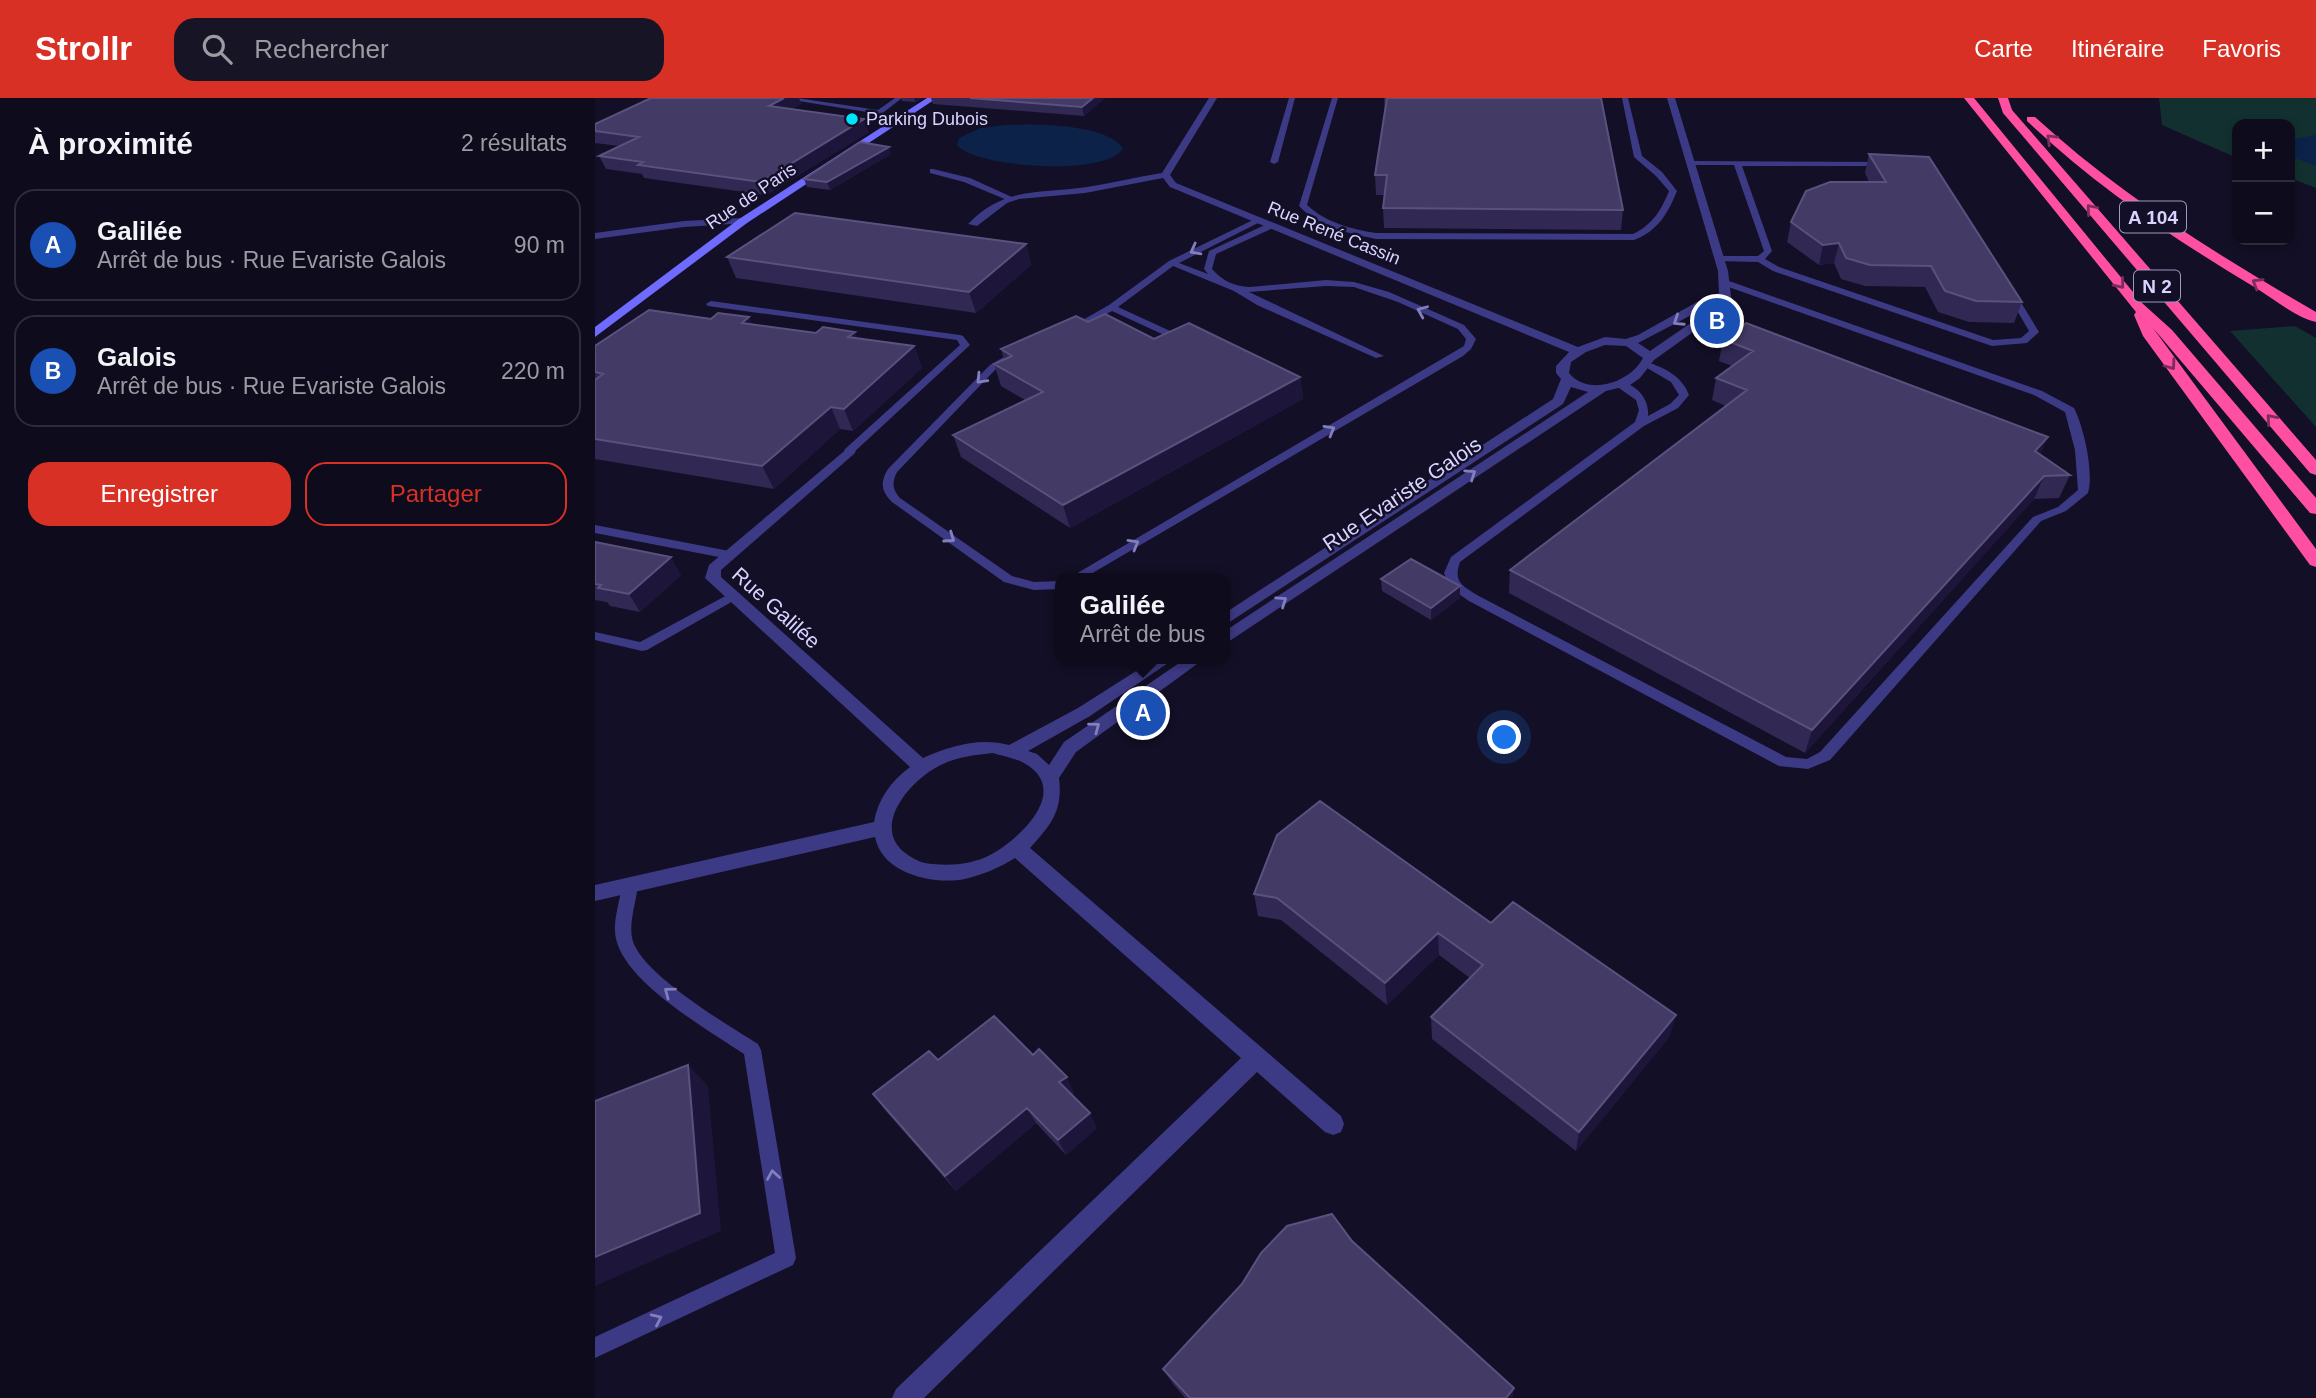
<!DOCTYPE html>
<html lang="fr">
<head>
<meta charset="utf-8">
<style>
	body { margin:0; font-family:Helvetica,sans-serif; background:#171425; color:#f1f3f6 }
	.controls { position:absolute; right:21px; top:21px; display:grid; overflow:hidden; border-radius:14px; box-shadow:0 4px 10px #0003 }
	.controls button { width:63px; height:63px; display:grid; place-items:center; padding:0; border:0; border-bottom:2px solid #2e2b3b; background:#0e0b1c; color:#f1f3f6; font:35px sans-serif }
	.you { position:absolute; left:910px; top:640px; width:24px; height:24px; margin:-18px; border:5px solid #fff; border-radius:50%; background:#1a73e8; box-shadow:0 0 0 10px #1a73e833 }
	.badge { display:grid; place-items:center; width:46px; height:46px; border-radius:50%; background:#d93025; color:#fff; font-size:23px; font-weight:700 }
	.pin { position:absolute; translate:-50% -50%; border:4px solid #fff; box-shadow:0 2px 7px #0006 }
	.popup { position:absolute; left:460px; top:475px; width:175px; height:91px; box-sizing:border-box; display:grid; place-content:center; border-radius:14px; background:#0e0b1c; filter:drop-shadow(0 2px 5px #0005); font-size:23px; white-space:nowrap; color:#9b9ba3 }
	.popup b { font-size:26px; color:#f1f3f6 }
	.popup::after { content:''; position:absolute; left:50%; top:100%; margin-left:-14px; border:14px solid transparent; border-top-color:#0e0b1c }
	.list { margin:0; padding:0; list-style:none }
	h2 { display:flex; justify-content:space-between; align-items:center; height:91px; margin:0; padding:0 28px; font-size:30px }
	h2 small { font-size:23px; font-weight:400; color:#9b9ba3 }
	.list li { display:grid; grid-template-columns:46px 1fr auto; gap:21px; align-items:center; box-sizing:border-box; height:112px; margin:0 14px 14px; padding:0 14px; border:2px solid #2e2b3b; border-radius:21px }
	.list b { display:block; font-size:26px; white-space:nowrap }
	.list p { margin:0; font-size:23px; white-space:nowrap; color:#9b9ba3 }
	.list em { font-size:23px; font-style:normal; color:#9b9ba3 }
	.actions { display:flex; gap:14px; padding:21px 28px }
	.actions a { flex:1; padding:16px 0; border:2px solid #d93025; border-radius:21px; text-align:center; font-size:24px; color:#d93025 }
	.actions .main { background:#d93025; color:#fff }
	.icon { flex:none; width:38px; height:38px; fill:none; stroke:currentColor; stroke-width:2; stroke-linecap:round; stroke-linejoin:round }
	.map { position:relative; flex:none; width:1721px; height:1300px; overflow:hidden }
	header { display:flex; align-items:center; gap:42px; box-sizing:border-box; height:98px; padding:0 35px; background:#d93025; color:#fff }
	header strong { font-size:33px }
	nav { display:flex; gap:38px; margin-inline-start:auto; font-size:24px }
	.search { width:490px; height:63px; background:#171425; display:flex; align-items:center; gap:18px; box-sizing:border-box; padding:0 24px; border-radius:21px; color:#9b9ba3; font-size:26px }
	main { display:flex }
	aside { flex:1; background:#0e0b1c }
	.map>svg:first-child { display:block }
	.green { fill:#12302f }
	.water { fill:#0c2248 }
	.lines { fill:none; stroke-linecap:round; stroke-linejoin:round }
	.lane { fill:#3d3a85; fill-rule:evenodd }
	.street { fill:#3d3a85; fill-rule:evenodd }
	.secondary { fill:#6f6bff; fill-rule:evenodd }
	.highway { fill:#ff4fa3; fill-rule:evenodd }
	.wall { fill:#312854 }
	.shaded-wall { fill:#1d163a }
	.building { fill:#433a66; stroke:#5a527e; stroke-width:2 }
	.oneway { stroke:#7d2c5e }
	.oneway2 { stroke:#837fbc }
	.poi-dot { fill:#00e5ff; stroke:#130f26; stroke-width:2.5 }
	.labels { text-anchor:middle; stroke-width:5; stroke-linejoin:round; paint-order:stroke }
	.far-poi-label { font-size:18px; fill:#d9d4ff; stroke:#130f26; text-anchor:start }
	.far-street-label { font-size:18px; fill:#d9d4ff; stroke:#130f26 }
	.shield { fill:#130f26; stroke:#9e99be; stroke-width:2 }
	.shield-label { font-size:19px; font-weight:bold; fill:#d9d4ff }
	.street-label { font-size:21px; fill:#d9d4ff; stroke:#130f26 }
</style>
</head>
<body>
<header>
<strong>Strollr</strong>
<div class="search"><svg class="icon" aria-label="search" viewBox="0 0 24 24"><circle cx="10" cy="10" r="6"/><path d="M15 15l6 6"/></svg>Rechercher</div>
<nav><a>Carte</a><a>Itinéraire</a><a>Favoris</a></nav>
</header>
<main>
<aside>
<h2>À proximité<small>2 résultats</small></h2>
<ul class="list">
<li><span class="badge" style="background:#1a4fb4">A</span><div><b>Galilée</b><p>Arrêt de bus · Rue Evariste Galois</p></div><em>90 m</em></li>
<li><span class="badge" style="background:#1a4fb4">B</span><div><b>Galois</b><p>Arrêt de bus · Rue Evariste Galois</p></div><em>220 m</em></li>
</ul>
<div class="actions"><a class="main">Enregistrer</a><a>Partager</a></div>
</aside>
<div class="map">
<svg width="1721" height="1300" viewBox="0 0 1721 1300">
	<rect width="100%" height="100%" fill="#130f26"/>
	<path class="green" d="M 1564,0 L 1721,0 L 1721,90 L 1695,80 L 1695,26 L 1642,26 L 1642,60 L 1567,27 Z
		M 1700,228 L 1721,240 L 1721,329 L 1635,233 Z"/>
	<path class="water" d="M 409,27 C 438,26 509,25 528,50 C 515,79 379,70 362,47 L 364,40 L 386,30 Z
		M 1721,37 L 1721,68 L 1695,58 L 1695,42 Z"/>
	<g class="lines">
		<path class="lane" d="M 185,0 L 202,0 L 283,12 L 300,0 L 307,0 L 285,17 L 306,23 L 302,25 L 277,19 L 278,15 Z
			M 694,0 L 700,0 L 683,64 L 679,66 L 675,64 Z
			M 737,0 L 743,0 L 712,107 C 732,125 756,131 781,135 L 1038,136 C 1057,127 1066,113 1074,93 L 1061,78 L 1039,59 L 1027,0 L 1033,0 L 1047,58 L 1067,74 L 1082,93 C 1073,115 1063,133 1039,142 L 781,141 C 753,135 724,129 704,108 Z
			M 1096,63 L 1292,64 L 1292,68 L 1147,68 L 1177,153 L 1170,161 L 1184,169 L 1398,242 L 1426,240 L 1434,233 L 1412,195 L 1419,193 L 1444,234 L 1432,245 L 1397,248 L 1178,173 L 1163,164 L 1122,163 L 1121,161 L 1125,158 L 1163,158 L 1169,153 L 1139,67 L 1093,67 L 1093,63 Z
			M 338,71 L 375,80 L 419,100 L 412,102 L 369,84 L 335,75 L 335,71 Z
			M 662,120 L 666,122 L 665,124 L 584,165 L 613,176 L 609,171 L 614,153 L 672,126 L 678,126 L 678,130 L 621,156 L 617,171 C 628,183 638,188 655,189 L 731,182 L 759,184 L 794,194 L 869,227 L 881,241 L 876,251 L 868,258 L 489,480 L 474,480 L 869,248 L 871,241 L 863,231 L 803,204 L 759,189 L 731,188 L 654,194 L 789,258 L 781,260 L 662,207 L 639,193 L 578,168 L 523,209 L 586,238 L 586,242 L 580,242 L 517,213 L 480,233 L 472,231 L 514,207 L 574,163 Z
			M 1128,183 L 1134,183 L 1447,293 L 1479,310 C 1489,330 1499,374 1493,395 L 1471,413 L 1446,423 L 1235,662 L 1213,671 L 1184,668 L 874,503 L 855,490 L 849,475 L 856,459 L 1040,324 L 1044,312 L 1041,302 L 1021,288 L 1021,284 C 1039,283 1055,300 1053,318 L 1075,306 L 1084,297 L 1076,284 L 1047,267 L 1052,264 C 1070,270 1087,278 1094,297 L 1083,310 L 1049,328 L 865,464 C 858,484 867,487 882,497 L 1191,659 L 1212,661 L 1225,654 L 1438,419 L 1463,409 L 1483,392 L 1480,352 L 1470,314 L 1439,297 L 1128,187 Z
			M 116,203 L 365,237 L 368,238 L 375,247 L 258,355 L 254,356 L 249,353 L 250,351 L 365,247 L 362,242 L 113,208 L 111,206 Z
			M 414,256 L 422,258 L 401,271 L 302,374 C 297,384 297,391 305,400 L 417,478 L 439,484 L 466,483 L 466,491 L 439,492 L 409,484 L 297,404 C 286,393 285,384 293,371 L 395,267 Z
			M 0,427 L 134,453 L 140,457 L 134,461 L 0,435 Z
			M 136,495 L 142,499 L 140,502 L 52,552 L 47,553 L 0,542 L 0,534 L 45,544 Z
			M 35,781 L 40,783 L 43,787 C 41,804 34,824 37,840 C 44,875 133,927 163,946 L 166,952 L 201,1160 L 198,1167 L 0,1260 L 0,1239 L 180,1155 L 149,956 C 113,932 31,885 21,841 C 17,824 25,804 27,787 L 30,783 Z"/>
		<path class="street" d="M 614,0 L 622,0 L 575,77 L 581,85 L 983,249 L 1010,239 L 1031,241 L 1043,237 L 1102,204 L 1124,195 L 1123,173 L 1072,0 L 1080,0 L 1133,173 L 1137,206 L 1059,262 L 1045,280 L 1035,287 L 1011,293 L 630,546 L 630,533 L 993,294 L 976,289 L 968,306 L 630,527 L 630,515 L 958,301 L 966,281 L 961,275 L 961,268 L 974,254 L 575,89 L 568,80 L 490,95 L 424,101 L 412,105 L 382,128 L 373,126 C 410,88 445,96 492,89 C 517,85 542,79 567,75 ZM 1125,202 L 1125,205 L 1055,253 L 1043,245 ZM 1010,247 L 1031,248 L 1048,260 C 1036,284 993,299 974,275 L 976,264 L 991,254 Z
			M 148,120 L 153,123 L 152,125 L 89,129 L 0,141 L 0,135 L 89,123 Z
			M 254,349 L 261,353 L 259,356 L 126,472 L 126,479 L 328,660 C 355,648 385,639 414,647 L 483,610 L 560,561 L 579,561 L 495,618 L 433,653 L 442,656 L 454,667 L 469,644 L 590,561 L 609,561 L 481,654 L 464,680 C 468,713 456,727 435,750 L 746,1018 L 749,1026 L 746,1034 L 738,1037 L 730,1034 L 662,974 L 329,1300 L 297,1300 L 301,1291 L 646,960 L 420,760 C 406,769 387,777 370,781 C 338,787 287,776 280,739 L 0,803 L 0,787 L 279,724 C 283,701 296,683 315,669 L 110,480 L 114,467 ZM 398,655 C 407,658 420,660 429,665 C 477,692 425,741 395,757 C 378,766 357,768 338,766 C 329,766 320,762 313,757 C 276,732 310,689 337,672 C 355,660 377,657 398,655 Z"/>
		<path class="secondary" d="M 332,0 L 342,0 L 152,125 L 0,239 L 0,229 L 144,121 Z"/>
		<path class="highway" d="M 1369,0 L 1379,0 L 1547,205 L 1577,232 L 1721,400 L 1721,416 L 1715,415 L 1558,230 L 1721,451 L 1721,469 L 1715,467 L 1548,238 L 1539,217 L 1541,214 Z
			M 1403,0 L 1413,0 L 1417,12 L 1721,362 L 1721,377 L 1715,375 L 1408,15 Z
			M 1432,19 L 1440,19 C 1525,97 1621,156 1721,214 L 1721,224 C 1700,219 1679,201 1661,190 C 1579,141 1502,89 1432,23 Z"/>
	</g>
	<path class="wall" d="M 56,0 L 204,0 L 206,6 L 196,11 L 274,34 L 171,97 L 49,80 L 47,76 L 11,71 L 4,58 L 24,48 L 0,45 L 0,26 Z
		M 306,0 L 327,0 L 320,4 L 307,3 Z
		M 336,0 L 510,0 L 489,18 L 338,6 Z
		M 789,0 L 1006,0 L 1028,112 L 1026,132 L 789,130 L 788,110 L 790,97 L 781,97 L 780,77 L 790,14 Z
		M 296,56 L 235,92 L 212,89 L 209,81 Z
		M 1274,56 L 1427,204 L 1419,225 L 1374,224 L 1343,214 L 1330,189 L 1270,188 L 1246,181 L 1239,165 L 1224,167 L 1192,144 L 1196,124 L 1274,84 L 1270,75 Z
		M 431,146 L 436,167 L 381,215 L 141,180 L 132,159 Z
		M 493,224 L 705,279 L 708,301 L 475,430 L 366,359 L 358,337 L 430,302 L 406,288 L 399,266 L 409,262 L 406,251 Z
		M 157,226 L 221,235 L 260,234 L 262,240 L 319,248 L 327,270 L 258,333 L 245,331 L 179,391 L 0,361 L 0,248 Z
		M 1128,241 L 1445,357 L 1475,377 L 1464,400 L 1439,401 L 1210,655 L 914,495 L 915,472 L 1131,308 L 1117,302 L 1121,280 L 1137,268 L 1124,263 Z
		M 0,444 L 86,477 L 45,514 L 15,508 L 12,504 L 0,502 Z
		M 786,481 L 865,500 L 836,522 L 787,493 Z
		M 659,796 L 896,825 L 1075,938 L 981,1053 L 837,941 L 836,919 L 875,880 L 844,857 L 792,907 L 686,822 L 663,818 Z
		M 438,957 L 479,994 L 477,997 L 502,1030 L 471,1057 L 441,1025 L 361,1093 L 290,1012 L 278,996 L 343,962 Z
		M 757,1143 L 919,1290 L 917,1300 L 590,1300 L 578,1286 L 568,1271 Z"/>
	<path class="shaded-wall" d="M 189,0 L 204,0 L 206,6 L 179,21 L 174,8 Z
		M 319,0 L 327,0 L 320,4 Z
		M 498,0 L 510,0 L 489,18 L 487,9 Z
		M 269,21 L 274,34 L 171,97 L 166,84 Z
		M 294,49 L 296,56 L 235,92 L 232,84 Z
		M 1244,145 L 1239,165 L 1224,167 L 1228,147 Z
		M 431,146 L 436,167 L 381,215 L 374,194 Z
		M 154,219 L 164,241 L 147,225 Z
		M 260,234 L 268,256 L 253,239 Z
		M 319,248 L 327,270 L 258,333 L 249,311 Z
		M 705,279 L 708,301 L 475,430 L 468,407 Z
		M 236,309 L 245,331 L 179,391 L 167,368 Z
		M 1453,339 L 1443,362 L 1440,353 Z
		M 1449,378 L 1439,401 L 1210,655 L 1217,632 Z
		M 76,459 L 86,477 L 45,514 L 34,496 Z
		M 865,488 L 865,500 L 836,522 L 836,510 Z
		M 843,835 L 844,857 L 792,907 L 790,885 Z
		M 1081,917 L 1075,938 L 981,1053 L 984,1034 Z
		M 93,967 L 113,988 L 126,1133 L 0,1188 L 0,1159 Z
		M 472,979 L 479,994 L 473,1000 L 464,984 Z
		M 432,1010 L 441,1025 L 361,1093 L 350,1078 Z
		M 495,1015 L 502,1030 L 471,1057 L 463,1042 Z
		M 919,1290 L 917,1300 L 911,1300 Z"/>
	<path class="building" d="M 56,0 L 189,0 L 174,8 L 269,21 L 166,84 L 43,67 L 48,64 L 4,58 L 44,39 L 0,33 L 0,26 Z
		M 375,0 L 498,0 L 487,9 Z
		M 792,0 L 1006,0 L 1028,112 L 788,110 L 792,77 L 780,77 Z
		M 265,44 L 294,49 L 232,84 L 209,81 Z
		M 1274,56 L 1334,59 L 1427,204 L 1381,203 L 1350,193 L 1336,168 L 1275,167 L 1251,160 L 1244,145 L 1228,147 L 1196,124 L 1211,93 L 1235,84 L 1291,84 Z
		M 200,115 L 431,146 L 374,194 L 132,159 Z
		M 54,212 L 116,221 L 123,215 L 154,219 L 147,225 L 221,235 L 228,229 L 260,234 L 253,239 L 319,248 L 249,311 L 236,309 L 167,368 L 0,341 L 0,282 L 8,276 L 0,274 L 0,248 Z
		M 510,216 L 559,241 L 594,225 L 705,279 L 468,407 L 358,337 L 448,294 L 399,266 L 417,258 L 406,251 L 481,218 L 493,224 Z
		M 1151,225 L 1453,339 L 1440,353 L 1475,377 L 1449,378 L 1217,632 L 915,472 L 1152,292 L 1121,280 L 1158,253 L 1128,241 Z
		M 0,444 L 76,459 L 34,496 L 3,490 L 6,487 L 0,486 Z
		M 816,461 L 865,488 L 836,510 L 786,481 Z
		M 725,703 L 896,825 L 918,804 L 1081,917 L 984,1034 L 836,919 L 888,867 L 843,835 L 790,885 L 682,800 L 659,796 L 682,737 Z
		M 399,918 L 438,957 L 444,951 L 472,979 L 464,984 L 495,1015 L 463,1042 L 432,1010 L 350,1078 L 278,996 L 334,953 L 343,962 Z
		M 93,967 L 105,1115 L 0,1159 L 0,1003 Z
		M 737,1116 L 757,1143 L 919,1290 L 911,1300 L 595,1300 L 568,1271 L 647,1186 L 666,1155 L 692,1128 Z"/>
	<defs><path id="oneway-chevron" d="M-2-3.5L2.5 0L-2 3.5" fill="none" stroke-width="1.6" stroke-linecap="round" stroke-linejoin="round" transform="scale(1.75)"/></defs>
	<g class="oneway">
		<use href="#oneway-chevron" transform="translate(1456 41) rotate(-136)"/>
		<use href="#oneway-chevron" transform="translate(1496 111) rotate(-130)"/>
		<use href="#oneway-chevron" transform="translate(1662 185) rotate(-149)"/>
		<use href="#oneway-chevron" transform="translate(1525 186) rotate(51)"/>
		<use href="#oneway-chevron" transform="translate(1576 267) rotate(54)"/>
		<use href="#oneway-chevron" transform="translate(1676 321) rotate(-131)"/>
	</g>
	<g class="oneway2">
		<use href="#oneway-chevron" transform="translate(600 152) rotate(152)"/>
		<use href="#oneway-chevron" transform="translate(827 213) rotate(-157)"/>
		<use href="#oneway-chevron" transform="translate(1083 223) rotate(147)"/>
		<use href="#oneway-chevron" transform="translate(386 281) rotate(134)"/>
		<use href="#oneway-chevron" transform="translate(735 332) rotate(-30)"/>
		<use href="#oneway-chevron" transform="translate(876 376) rotate(-34)"/>
		<use href="#oneway-chevron" transform="translate(355 440) rotate(35)"/>
		<use href="#oneway-chevron" transform="translate(539 446) rotate(-30)"/>
		<use href="#oneway-chevron" transform="translate(687 503) rotate(-34)"/>
		<use href="#oneway-chevron" transform="translate(500 629) rotate(-37)"/>
		<use href="#oneway-chevron" transform="translate(74 894) rotate(-143)"/>
		<use href="#oneway-chevron" transform="translate(178 1077) rotate(-99)"/>
		<use href="#oneway-chevron" transform="translate(62 1221) rotate(-25)"/>
	</g>
	<circle class="poi-dot" cx="257" cy="21" r="7"/>
	<g class="labels">
		<g class="far-poi-label">
			<text x="271" y="27">Parking Dubois</text>
		</g>
		<g class="far-street-label">
			<text transform="translate(156 98) rotate(-34)" y="6">Rue de Paris</text>
			<text transform="translate(739 135) rotate(22)" y="6">Rue René Cassin</text>
		</g>
		<g class="shield">
			<rect x="1525" y="103.5" width="66" height="31" rx="5"/>
			<rect x="1539" y="172.5" width="46" height="31" rx="5"/>
		</g>
		<g class="shield-label">
			<text x="1558" y="126">A 104</text>
			<text x="1562" y="195">N 2</text>
		</g>
		<g class="street-label">
			<text transform="translate(807 396) rotate(-34)" y="7">Rue Evariste Galois</text>
			<text transform="translate(181 510) rotate(42)" y="7">Rue Galilée</text>
		</g>
	</g>
</svg>
<div class="controls">
<button>+</button>
<button>−</button>
</div>
<div class="you"></div>
<div class="pin badge" style="left:548px;top:615px;background:#1a4fb4">A</div>
<div class="popup"><b>Galilée</b>Arrêt de bus</div>
<div class="pin badge" style="left:1122px;top:223px;background:#1a4fb4">B</div>
</div>
</main>
</body>
</html>
